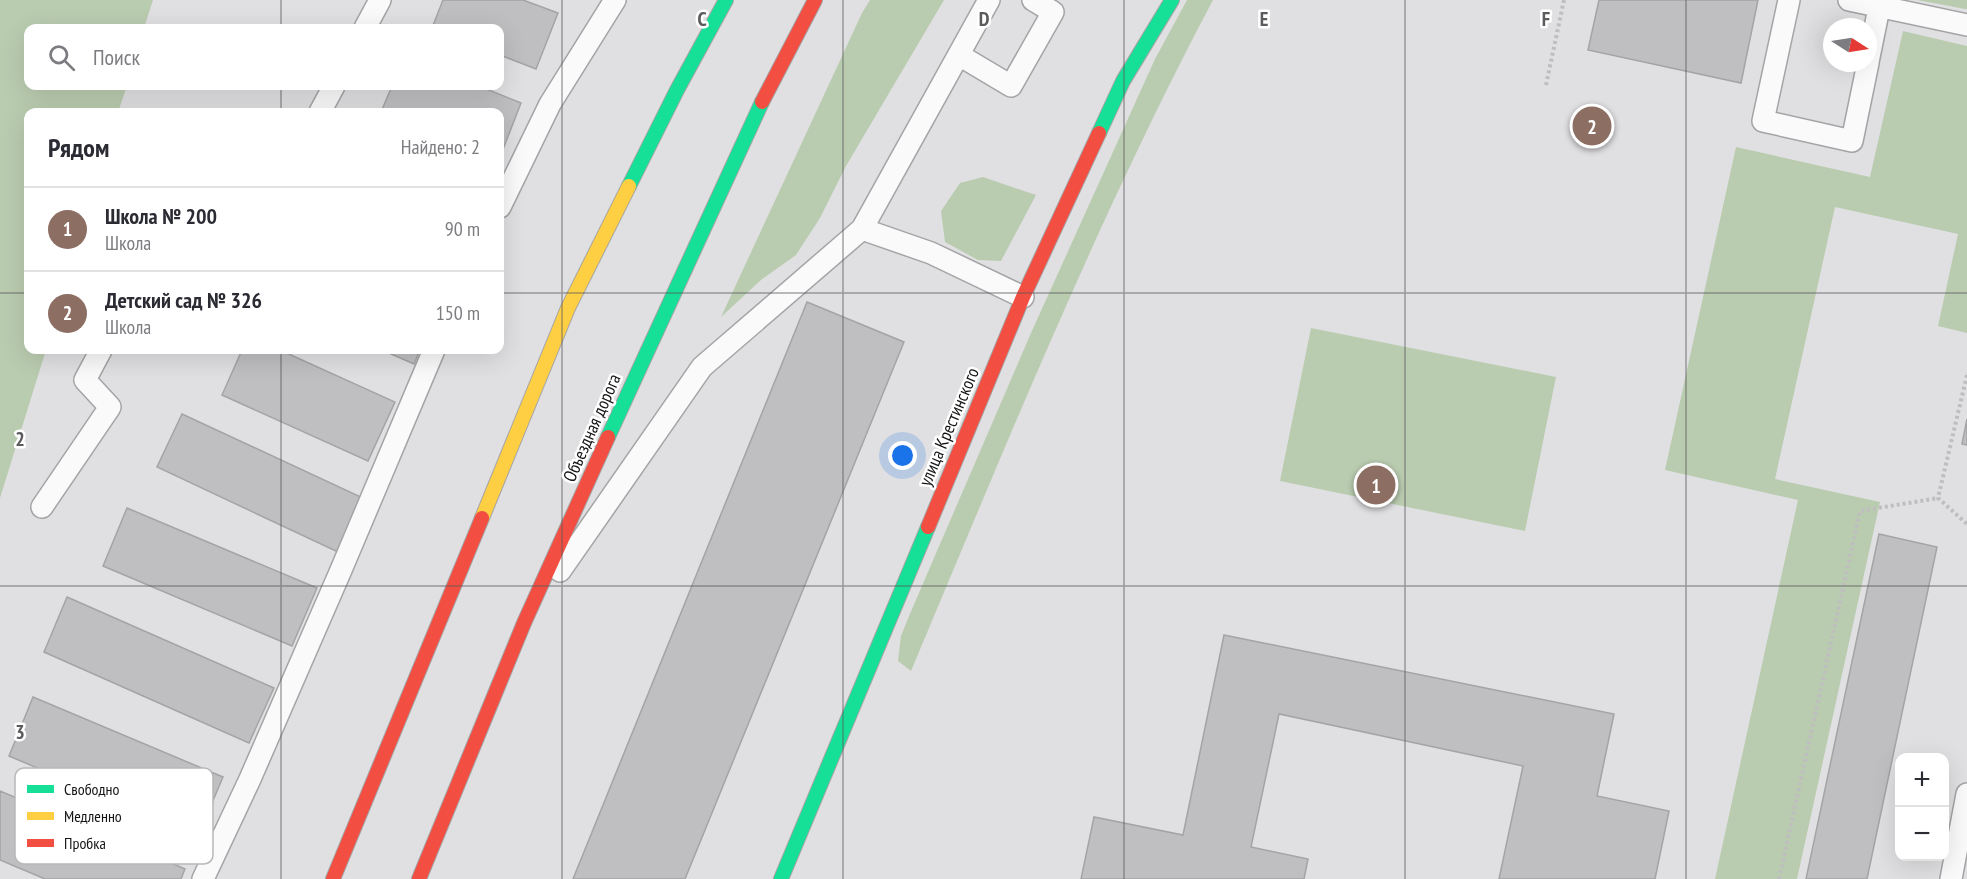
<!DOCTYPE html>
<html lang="ru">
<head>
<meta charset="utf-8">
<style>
	body { margin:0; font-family:"PT Sans Narrow",sans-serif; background:#f2f2f3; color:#2b2b33 }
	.controls { position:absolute; right:18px; bottom:18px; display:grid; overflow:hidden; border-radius:12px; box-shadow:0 6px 24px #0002 }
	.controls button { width:54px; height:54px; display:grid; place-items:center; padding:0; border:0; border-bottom:2px solid #e1e1e2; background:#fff; color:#2b2b33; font:30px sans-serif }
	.compass { position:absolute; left:1823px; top:18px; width:54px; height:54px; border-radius:50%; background:#fff; box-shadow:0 6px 24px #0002; rotate:102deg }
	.you { position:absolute; left:903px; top:456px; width:21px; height:21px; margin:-15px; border:4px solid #fff; border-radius:50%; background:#1a73e8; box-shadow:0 0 0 9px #1a73e833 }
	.badge { display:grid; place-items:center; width:39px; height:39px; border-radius:50%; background:#5b5b5d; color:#fff; font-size:20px; font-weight:700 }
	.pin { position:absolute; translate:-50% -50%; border:3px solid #fff; box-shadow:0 2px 6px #0006 }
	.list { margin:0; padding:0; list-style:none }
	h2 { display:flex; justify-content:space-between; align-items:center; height:78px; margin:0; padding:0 24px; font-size:26px }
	h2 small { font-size:20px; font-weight:400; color:#7c7c81 }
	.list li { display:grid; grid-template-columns:39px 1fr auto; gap:18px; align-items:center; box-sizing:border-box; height:84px; padding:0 24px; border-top:2px solid #e1e1e2 }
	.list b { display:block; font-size:22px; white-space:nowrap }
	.list p { margin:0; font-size:20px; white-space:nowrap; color:#7c7c81 }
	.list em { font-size:20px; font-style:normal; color:#7c7c81 }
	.icon { flex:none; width:33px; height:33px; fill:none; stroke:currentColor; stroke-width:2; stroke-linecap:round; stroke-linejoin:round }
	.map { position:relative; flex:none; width:1967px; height:879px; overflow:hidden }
	.search { position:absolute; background:#fff; box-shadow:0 6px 24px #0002; left:24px; top:24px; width:480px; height:66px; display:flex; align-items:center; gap:15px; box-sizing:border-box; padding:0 21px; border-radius:12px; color:#7c7c81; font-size:22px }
	.panel { position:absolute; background:#fff; box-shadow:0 6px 24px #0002; left:24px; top:108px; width:480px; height:246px; border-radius:12px }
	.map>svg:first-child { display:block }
	.green { fill:#baccb0 }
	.building { fill:#bfbec0; stroke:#a4a4a5; stroke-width:1.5 }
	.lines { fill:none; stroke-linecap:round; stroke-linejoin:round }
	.lane-casing { stroke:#a4a4a6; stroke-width:24 }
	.fast-casing { stroke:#a4a4a6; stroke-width:16 }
	.slow-casing { stroke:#a4a4a6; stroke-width:16 }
	.jam-casing { stroke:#a4a4a6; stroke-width:16 }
	.path { stroke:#bebebf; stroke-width:4; stroke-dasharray:3 3; stroke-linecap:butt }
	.lane { stroke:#fafafb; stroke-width:21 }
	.fast { stroke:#16e098; stroke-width:14 }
	.slow { stroke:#ffcf43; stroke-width:14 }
	.jam { stroke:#f24e42; stroke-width:14 }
	.grid { fill:none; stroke:#5b5b5d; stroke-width:1.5; stroke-opacity:0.55 }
	.labels { text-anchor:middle; stroke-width:5; stroke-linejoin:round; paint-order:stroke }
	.street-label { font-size:18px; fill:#141416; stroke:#fff }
	.key { fill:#fff; stroke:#b8b8b9; stroke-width:1.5 }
	.key-label { font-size:16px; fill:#141416 }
	.grid-label { font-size:20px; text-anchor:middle; font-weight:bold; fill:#5b5b5d; stroke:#fff; stroke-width:5; stroke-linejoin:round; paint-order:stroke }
</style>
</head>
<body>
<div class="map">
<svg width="1967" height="879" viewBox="0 0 1967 879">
	<rect width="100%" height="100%" fill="#e0e0e2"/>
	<path class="green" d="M 0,0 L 153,0 L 144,28 L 28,28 L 28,86 L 127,86 L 118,112 L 28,112 L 28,350 L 46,350 L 0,498 Z
		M 870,0 L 944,0 L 846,166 L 820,218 L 796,255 L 761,280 L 721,317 L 862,13 Z
		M 1187,0 L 1213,0 C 1098,217 1006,445 911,671 L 898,661 L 901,636 L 909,616 L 1031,333 L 1155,59 Z
		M 1917,0 L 1967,0 L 1967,9 L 1965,9 Z
		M 1903,31 L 1967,46 L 1967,333 L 1938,326 L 1958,234 L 1835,207 L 1775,479 L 1880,502 L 1797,879 L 1715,879 L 1798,500 L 1665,470 L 1736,147 L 1870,177 Z
		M 983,177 L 1036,195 L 1001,261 L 978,260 L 945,242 L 941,211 L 960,183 Z
		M 1311,328 L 1556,377 L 1525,531 L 1280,481 Z"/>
	<path class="building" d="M 443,0 L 523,0 L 558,13 L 536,69 L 500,55 L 500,28 L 432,28 Z
		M 1599,0 L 1758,0 L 1741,83 L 1588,50 Z
		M 392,86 L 479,86 L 521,103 L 500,157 L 500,112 L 381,112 Z
		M 807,302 L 904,342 L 685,879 L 573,879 Z
		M 242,350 L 280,350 L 395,402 L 368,461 L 222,395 Z
		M 382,350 L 420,350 L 414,364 Z
		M 182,414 L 363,498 L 338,552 L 157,467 Z
		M 1967,419 L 1967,445 L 1962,444 Z
		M 127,508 L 317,588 L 292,646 L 103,566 Z
		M 1879,534 L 1937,547 L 1867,879 L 1806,879 Z
		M 67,597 L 274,688 L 249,743 L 44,652 Z
		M 1224,635 L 1614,714 L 1597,796 L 1669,811 L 1655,879 L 1499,879 L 1523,766 L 1279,714 L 1251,847 L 1308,859 L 1304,879 L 1081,879 L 1094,817 L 1183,835 Z
		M 33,697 L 223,777 L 198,836 L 9,756 Z
		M 0,791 L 185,869 L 181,879 L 45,879 L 0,860 Z"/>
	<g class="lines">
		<g class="lane-casing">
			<path id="lane" d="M 1789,0 L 1763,121 L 1852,141 L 1868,63
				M 1849,0 L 1967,25
				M 365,28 L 380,0
				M 959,55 L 1011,86 L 1053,12 L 1033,0
				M 1868,62 L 1879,8
				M 320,112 L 334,86
				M 500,207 L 550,104 L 615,0
				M 862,229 L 931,253 L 1023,297
				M 42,507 L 110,407 L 85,380 L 101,350
				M 560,571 L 702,367 L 862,229 L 989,0
				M 203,879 L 250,779 L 341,570 L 434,350
				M 1951,879 L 1967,794"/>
		</g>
		<g class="fast-casing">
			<path id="fast" d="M 1099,133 L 1123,81 L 1172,0
				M 629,186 L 677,90 L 726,0
				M 608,437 L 762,102
				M 781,879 L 928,527"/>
		</g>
		<g class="slow-casing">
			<path id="slow" d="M 482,518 L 568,308 L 629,186"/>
		</g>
		<g class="jam-casing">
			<path id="jam" d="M 762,102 L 815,0
				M 928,527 L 1023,297 L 1099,133
				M 333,879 L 482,518
				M 419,879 L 524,623 L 608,437"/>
		</g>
		<path class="path" d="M 1546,85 L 1564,0
			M 1967,375 L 1938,498 L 1967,524
			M 1779,879 L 1860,511 L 1938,498"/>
		<use href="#lane" class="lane"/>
		<use href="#fast" class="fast"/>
		<use href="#slow" class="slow"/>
		<use href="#jam" class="jam"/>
	</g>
	<path class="grid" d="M 281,0 L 281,28M 562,0 L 562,879M 843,0 L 843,879M 1124,0 L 1124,879M 1405,0 L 1405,879M 1686,0 L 1686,879M 281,86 L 281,112M 0,293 L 28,293M 500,293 L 1967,293M 281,350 L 281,879M 0,586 L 1967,586"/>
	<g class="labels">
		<g class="street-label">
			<text transform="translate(949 427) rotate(-67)" y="6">улица Крестинского</text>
			<text transform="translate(592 428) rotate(-66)" y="6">Объездная дорога</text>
		</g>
	</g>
	<rect x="15" y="768" width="198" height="96" rx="9" class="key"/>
	<rect x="27" y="785" width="27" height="8" fill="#16e098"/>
	<rect x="27" y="812" width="27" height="8" fill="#ffcf43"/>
	<rect x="27" y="839" width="27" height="8" fill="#f24e42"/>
	<g class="key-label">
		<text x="64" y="795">Свободно</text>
		<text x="64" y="822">Медленно</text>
		<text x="64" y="849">Пробка</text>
	</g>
	<g class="grid-label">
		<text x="702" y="26">C</text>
		<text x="984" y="26">D</text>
		<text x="1264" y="26">E</text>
		<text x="1546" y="26">F</text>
		<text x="20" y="446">2</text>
		<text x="20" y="739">3</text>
	</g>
</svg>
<div class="controls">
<button>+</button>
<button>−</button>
</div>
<svg class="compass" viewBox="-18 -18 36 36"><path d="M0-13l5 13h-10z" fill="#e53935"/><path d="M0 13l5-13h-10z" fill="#7c7c81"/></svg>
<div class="you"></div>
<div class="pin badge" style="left:1376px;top:485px;background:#8d6e63">1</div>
<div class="pin badge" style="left:1592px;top:126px;background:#8d6e63">2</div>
<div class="search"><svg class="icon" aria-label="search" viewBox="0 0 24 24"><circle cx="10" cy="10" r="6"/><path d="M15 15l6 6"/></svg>Поиск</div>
<section class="panel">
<h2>Рядом<small>Найдено: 2</small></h2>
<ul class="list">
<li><span class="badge" style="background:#8d6e63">1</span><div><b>Школа № 200</b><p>Школа</p></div><em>90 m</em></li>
<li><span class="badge" style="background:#8d6e63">2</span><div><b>Детский сад № 326</b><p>Школа</p></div><em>150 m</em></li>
</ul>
</section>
</div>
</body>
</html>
